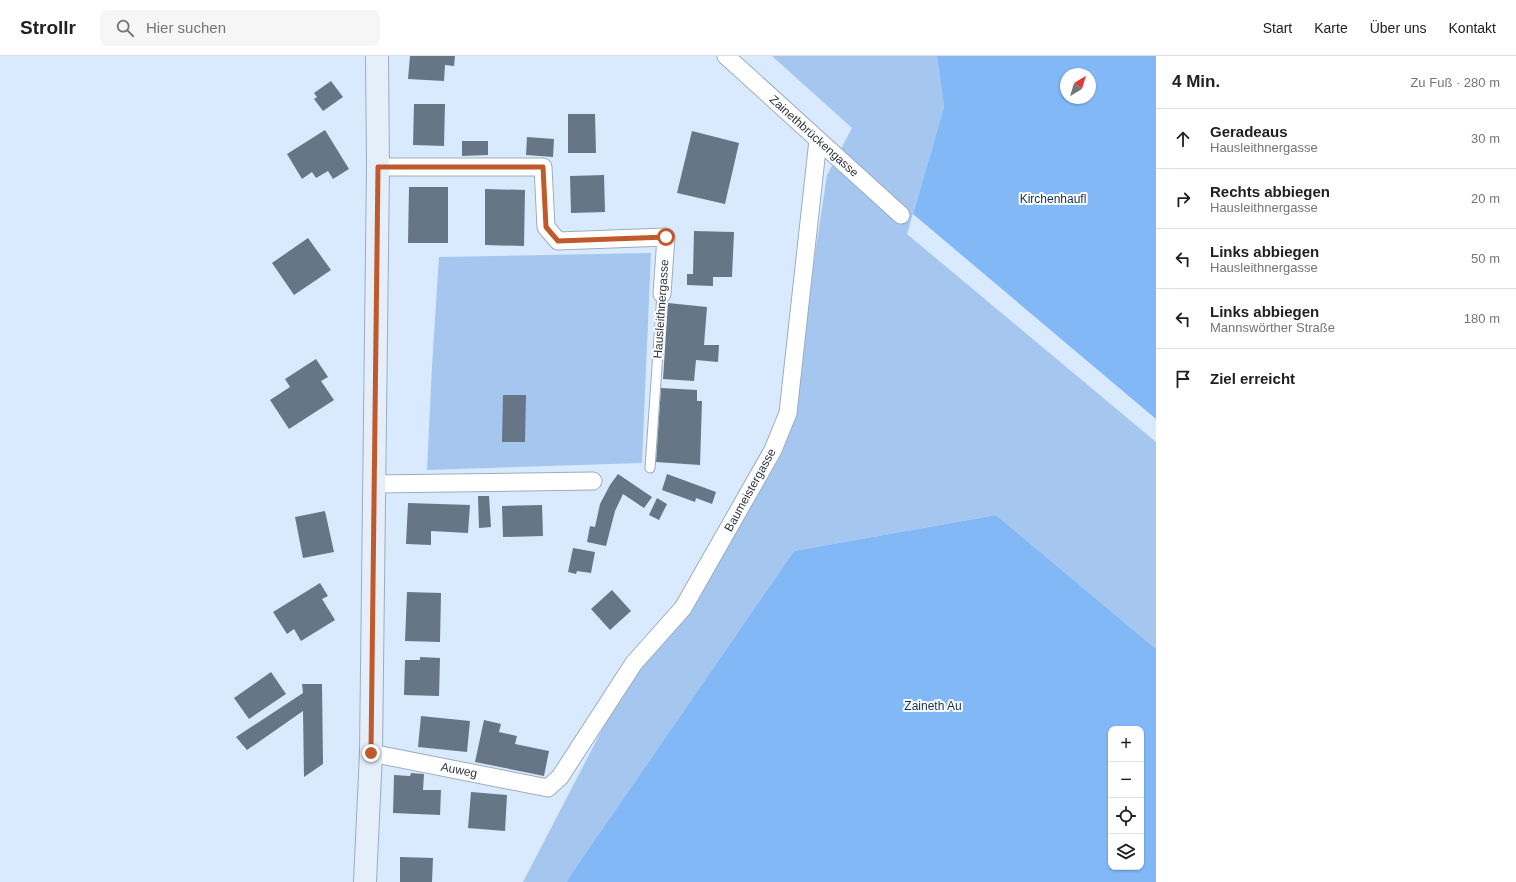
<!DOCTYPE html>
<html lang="de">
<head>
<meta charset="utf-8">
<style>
	body { margin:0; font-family:Helvetica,sans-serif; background:#f6f6f6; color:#202124 }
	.controls { position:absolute; right:12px; bottom:12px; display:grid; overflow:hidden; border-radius:8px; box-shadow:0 1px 3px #0004 }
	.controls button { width:36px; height:36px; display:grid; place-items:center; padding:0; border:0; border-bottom:1px solid #e0e0e0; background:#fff; color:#202124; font:20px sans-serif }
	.compass { position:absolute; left:1060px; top:12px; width:36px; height:36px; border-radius:50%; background:#fff; box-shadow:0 1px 3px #0004; rotate:38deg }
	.stop { position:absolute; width:12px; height:12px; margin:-9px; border:3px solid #c05a2c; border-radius:50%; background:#fff }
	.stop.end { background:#c05a2c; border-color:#fff; box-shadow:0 1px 4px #0008 }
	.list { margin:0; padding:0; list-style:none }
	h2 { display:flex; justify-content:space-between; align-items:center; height:52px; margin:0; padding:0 16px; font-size:17px }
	h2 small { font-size:13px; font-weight:400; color:#757577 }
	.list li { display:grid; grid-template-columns:26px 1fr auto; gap:12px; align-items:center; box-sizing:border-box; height:60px; padding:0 16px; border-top:1px solid #e0e0e0 }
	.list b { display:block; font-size:15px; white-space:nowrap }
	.list p { margin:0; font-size:13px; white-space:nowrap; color:#757577 }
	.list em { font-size:13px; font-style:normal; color:#757577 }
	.icon { flex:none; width:22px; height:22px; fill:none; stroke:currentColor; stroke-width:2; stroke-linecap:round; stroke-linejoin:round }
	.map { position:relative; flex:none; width:1156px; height:826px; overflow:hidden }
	header { display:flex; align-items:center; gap:24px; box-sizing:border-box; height:56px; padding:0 20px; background:#fff; border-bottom:1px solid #e0e0e0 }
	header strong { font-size:19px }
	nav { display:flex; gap:22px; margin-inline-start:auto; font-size:14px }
	.search { width:280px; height:36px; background:#f6f6f6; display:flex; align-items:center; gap:10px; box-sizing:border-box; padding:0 14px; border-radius:8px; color:#757577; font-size:15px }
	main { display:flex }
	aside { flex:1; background:#fff }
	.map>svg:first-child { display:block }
	.green { fill:#a5c7ef }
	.forest { fill:#82b8f6; fill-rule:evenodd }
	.building { fill:#677687 }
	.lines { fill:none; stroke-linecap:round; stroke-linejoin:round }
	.lane-casing { stroke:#9cacbf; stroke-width:11 }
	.street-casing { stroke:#9cacbf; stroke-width:19 }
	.secondary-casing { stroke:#9cacbf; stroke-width:24 }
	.lane { stroke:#fff; stroke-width:9 }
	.street { stroke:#fff; stroke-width:17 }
	.secondary { stroke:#e5effa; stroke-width:22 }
	.route { stroke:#c05a2c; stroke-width:5 }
	.labels { text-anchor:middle; stroke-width:4; stroke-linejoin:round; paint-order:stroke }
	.street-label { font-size:12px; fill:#30373e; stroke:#fff }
	.park-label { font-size:12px; fill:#0b3158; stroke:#fff }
</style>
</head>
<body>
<header>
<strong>Strollr</strong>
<div class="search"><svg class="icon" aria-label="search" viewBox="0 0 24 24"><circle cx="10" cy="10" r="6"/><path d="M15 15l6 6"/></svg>Hier suchen</div>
<nav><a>Start</a><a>Karte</a><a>Über uns</a><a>Kontakt</a></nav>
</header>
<main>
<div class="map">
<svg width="1156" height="826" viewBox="0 0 1156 826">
	<rect width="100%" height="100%" fill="#d9eafe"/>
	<path class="green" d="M 772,0 L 937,0 L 944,51 L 907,178 L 1156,386 L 1156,593 L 996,459 L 794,495 L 572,817 L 567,826 L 523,826 L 631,618 L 695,545 L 787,382 L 827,119 L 852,72 Z
		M 651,197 L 642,407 L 427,414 L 432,310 L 439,201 Z"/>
	<path class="forest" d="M 937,0 L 1156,0 L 1156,363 L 913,158 L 944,51 ZM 1066,18 L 1090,18 L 1090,42 L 1066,42 Z
		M 996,459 L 1156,593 L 1156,826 L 567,826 L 572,817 L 794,495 ZM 1111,673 L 1141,673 L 1141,811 L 1111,811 Z"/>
	<path class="building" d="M 410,0 L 455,0 L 454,10 L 445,9 L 444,25 L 408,23 Z
		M 331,25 L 343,41 L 323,55 L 314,43 L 317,41 L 314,37 Z
		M 414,48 L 445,48 L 444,90 L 413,89 Z
		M 568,58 L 595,58 L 596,97 L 568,97 Z
		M 325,74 L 349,113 L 333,123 L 328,115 L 316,122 L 312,116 L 302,123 L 287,98 Z
		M 692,75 L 739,87 L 725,148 L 677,137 Z
		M 527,81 L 554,83 L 553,101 L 526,99 Z
		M 462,85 L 488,85 L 488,99 L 462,100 Z
		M 604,119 L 605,156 L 571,157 L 570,120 Z
		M 409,131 L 448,131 L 448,187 L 408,187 Z
		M 485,133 L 525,134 L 524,190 L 485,189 Z
		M 694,175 L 734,176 L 732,221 L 713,221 L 713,230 L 687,229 L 687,218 L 693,218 Z
		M 308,182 L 331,214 L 294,239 L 272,207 Z
		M 668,247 L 707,251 L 704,289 L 719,289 L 718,306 L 696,304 L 694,325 L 663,323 Z
		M 316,303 L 328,321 L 321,325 L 334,344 L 289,373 L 270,344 L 290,331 L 285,323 Z
		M 661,332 L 697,334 L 697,345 L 702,345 L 700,409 L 656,406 Z
		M 503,339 L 526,339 L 525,386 L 502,386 Z
		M 618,418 L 652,441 L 644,452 L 623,438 L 615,455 L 606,490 L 587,486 L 590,470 L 595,471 L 600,448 L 610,429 Z
		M 667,418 L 716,436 L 712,448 L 696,442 L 695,446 L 662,434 Z
		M 478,440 L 489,440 L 491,471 L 479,472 Z
		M 657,442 L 667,448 L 659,464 L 649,459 Z
		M 408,447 L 470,449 L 468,477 L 431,475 L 431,489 L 406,488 Z
		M 542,449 L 543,480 L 503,481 L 502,450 Z
		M 325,455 L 334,496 L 303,502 L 295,461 Z
		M 573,492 L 595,496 L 591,517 L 577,515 L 576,518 L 568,516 Z
		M 320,527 L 328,540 L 322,543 L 335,564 L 301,585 L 294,573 L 287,578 L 273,556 Z
		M 612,534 L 631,555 L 610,574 L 591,553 Z
		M 407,536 L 441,537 L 440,586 L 405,585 Z
		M 420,601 L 440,602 L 439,640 L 404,639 L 405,604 L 420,604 Z
		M 271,616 L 286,638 L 249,663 L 234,642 Z
		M 302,628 L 322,628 L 323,708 L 304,721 L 303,655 L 247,694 L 236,681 L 303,637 Z
		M 421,660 L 470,665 L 467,696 L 418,691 Z
		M 484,664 L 501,668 L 499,676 L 517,680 L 515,688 L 549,695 L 544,720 L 475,706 Z
		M 411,717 L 424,718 L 423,734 L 441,734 L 440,759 L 393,757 L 394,719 L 410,720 Z
		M 471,736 L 507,739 L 505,775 L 468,772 Z
		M 400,801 L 433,802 L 432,826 L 400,826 Z"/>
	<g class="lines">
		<g class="lane-casing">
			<path id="lane" d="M 650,412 L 662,238"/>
		</g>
		<g class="street-casing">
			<path id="street" d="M 726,0 L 901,159
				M 378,111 L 543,111 L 546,171 L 558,185 L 666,181 L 662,238
				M 374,428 L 593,425
				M 371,697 L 548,732 L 560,721 L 634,607 L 683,552 L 773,394 L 788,357 L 818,84"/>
		</g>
		<g class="secondary-casing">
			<path id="secondary" d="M 365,826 L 371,697 L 378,111 L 377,0"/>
		</g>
		<use href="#lane" class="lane"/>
		<use href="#street" class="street"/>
		<use href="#secondary" class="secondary"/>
	</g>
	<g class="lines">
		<path class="route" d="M 371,697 L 378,111 L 543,111 L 546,171 L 558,185 L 666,181"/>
	</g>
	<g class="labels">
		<g class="street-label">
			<text transform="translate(814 80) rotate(42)" y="4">Zainethbrückengasse</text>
			<text transform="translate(661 253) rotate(-86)" y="4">Hausleithnergasse</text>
			<text transform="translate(750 434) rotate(-61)" y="4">Baumeistergasse</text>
			<text transform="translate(459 714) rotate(11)" y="4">Auweg</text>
		</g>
		<g class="park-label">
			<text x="1053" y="147">Kirchenhaufl</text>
			<text x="933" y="654">Zaineth Au</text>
		</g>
	</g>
</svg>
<div class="controls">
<button>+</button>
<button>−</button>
<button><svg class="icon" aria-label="locate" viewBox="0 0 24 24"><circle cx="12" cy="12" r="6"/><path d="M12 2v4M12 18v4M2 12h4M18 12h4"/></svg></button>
<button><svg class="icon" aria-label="layers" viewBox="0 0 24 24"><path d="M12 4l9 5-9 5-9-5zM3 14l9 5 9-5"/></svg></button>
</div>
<svg class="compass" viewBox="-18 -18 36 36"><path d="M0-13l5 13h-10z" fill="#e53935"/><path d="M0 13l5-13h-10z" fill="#757577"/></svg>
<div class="stop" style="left:666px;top:181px"></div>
<div class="stop end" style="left:371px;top:697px"></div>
</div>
<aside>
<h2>4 Min.<small>Zu Fuß · 280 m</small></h2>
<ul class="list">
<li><svg class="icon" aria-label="ahead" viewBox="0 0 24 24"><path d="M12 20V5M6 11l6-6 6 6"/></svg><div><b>Geradeaus</b><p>Hausleithnergasse</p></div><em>30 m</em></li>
<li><svg class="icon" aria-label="right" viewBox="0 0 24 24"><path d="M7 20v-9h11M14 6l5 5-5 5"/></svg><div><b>Rechts abbiegen</b><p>Hausleithnergasse</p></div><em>20 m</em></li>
<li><svg class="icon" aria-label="left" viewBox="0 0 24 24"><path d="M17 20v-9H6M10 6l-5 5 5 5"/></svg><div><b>Links abbiegen</b><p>Hausleithnergasse</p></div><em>50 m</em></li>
<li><svg class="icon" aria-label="left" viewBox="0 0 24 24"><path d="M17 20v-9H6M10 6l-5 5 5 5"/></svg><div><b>Links abbiegen</b><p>Mannswörther Straße</p></div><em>180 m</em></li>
<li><svg class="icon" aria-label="arrive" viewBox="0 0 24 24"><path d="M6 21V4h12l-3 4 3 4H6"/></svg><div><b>Ziel erreicht</b></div></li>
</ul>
</aside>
</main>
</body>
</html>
